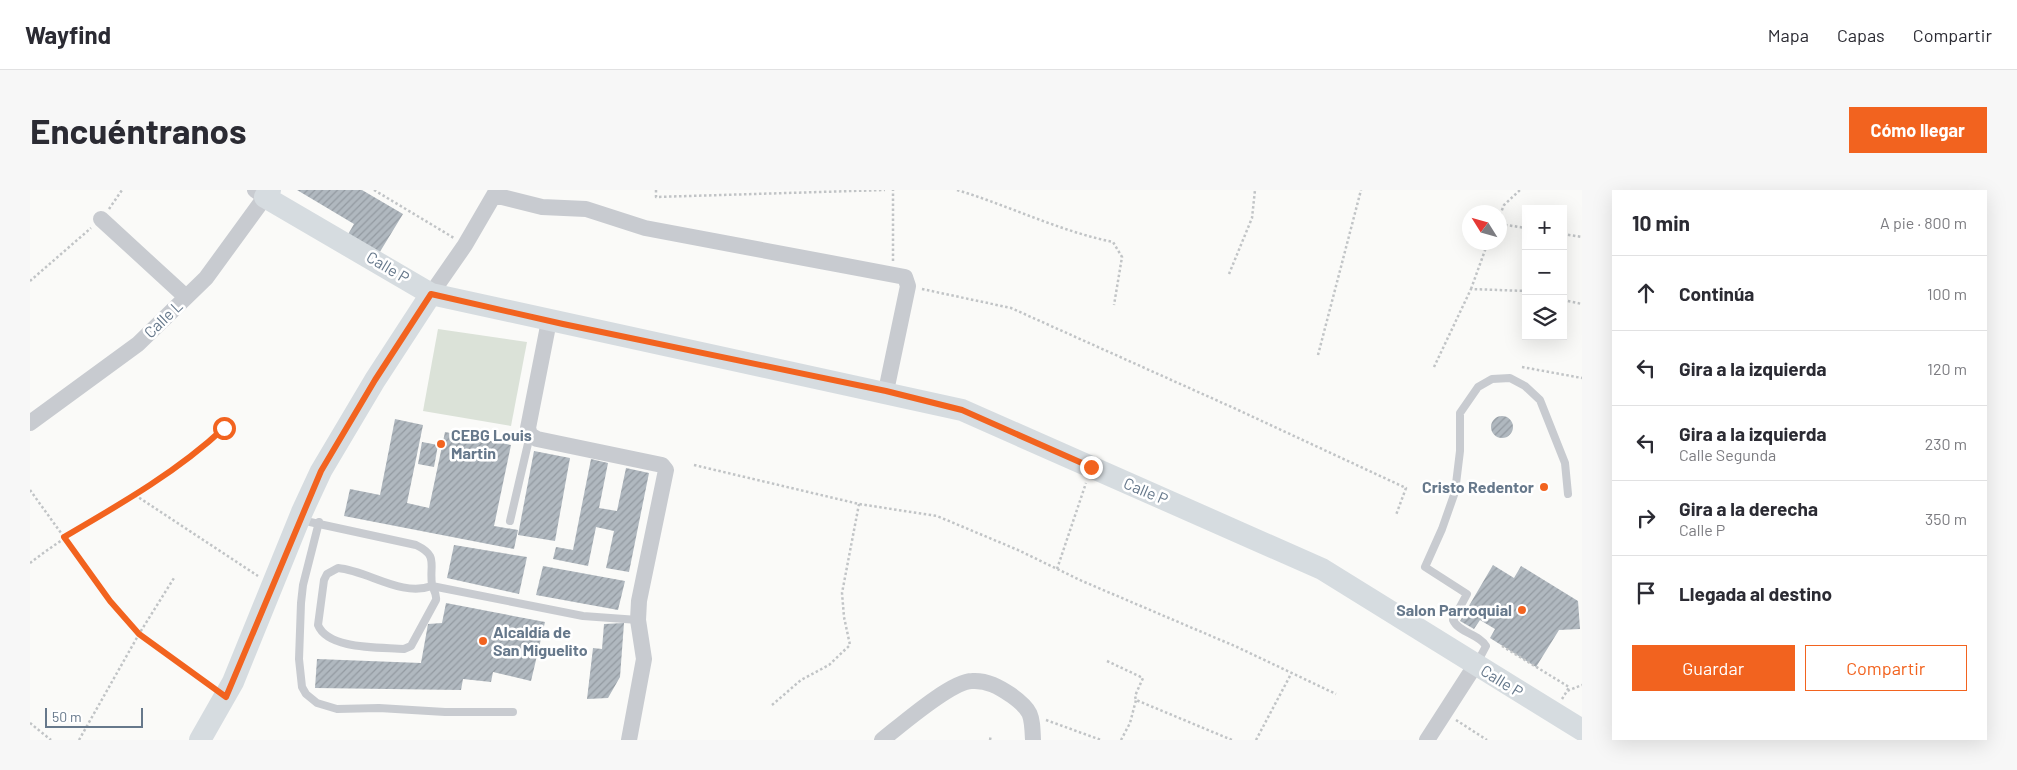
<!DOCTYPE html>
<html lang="es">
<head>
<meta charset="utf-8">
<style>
	body { margin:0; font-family:Barlow,sans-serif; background:#f7f7f7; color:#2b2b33 }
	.controls { position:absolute; right:15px; top:15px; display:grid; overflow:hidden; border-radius:0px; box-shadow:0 5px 20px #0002 }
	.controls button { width:45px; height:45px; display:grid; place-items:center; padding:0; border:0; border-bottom:1px solid #e1e1e2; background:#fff; color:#2b2b33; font:25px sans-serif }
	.compass { position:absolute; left:1432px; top:15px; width:45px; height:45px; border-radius:50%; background:#fff; box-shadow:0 5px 20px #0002; rotate:307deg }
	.scale { position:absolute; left:15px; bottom:12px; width:98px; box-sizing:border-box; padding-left:5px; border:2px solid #66788b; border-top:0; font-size:14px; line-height:18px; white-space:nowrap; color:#66788b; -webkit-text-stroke:4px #fff; paint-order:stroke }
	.stop { position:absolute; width:15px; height:15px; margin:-11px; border:4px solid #f2631f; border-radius:50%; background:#fff }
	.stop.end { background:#f2631f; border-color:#fff; box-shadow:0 1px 5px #0008 }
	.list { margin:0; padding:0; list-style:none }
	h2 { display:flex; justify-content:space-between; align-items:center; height:65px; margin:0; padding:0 20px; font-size:21px }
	h2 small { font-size:16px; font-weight:400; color:#7c7c81 }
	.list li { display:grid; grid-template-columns:32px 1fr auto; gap:15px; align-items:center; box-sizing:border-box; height:75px; padding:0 20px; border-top:1px solid #e1e1e2 }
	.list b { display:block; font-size:19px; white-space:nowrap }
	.list p { margin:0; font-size:16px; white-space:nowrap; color:#7c7c81 }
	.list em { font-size:16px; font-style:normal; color:#7c7c81 }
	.actions { display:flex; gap:10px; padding:15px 20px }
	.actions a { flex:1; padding:11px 0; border:1px solid #f2631f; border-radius:0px; text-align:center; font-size:18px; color:#f2631f }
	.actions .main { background:#f2631f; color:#fff }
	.icon { flex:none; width:28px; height:28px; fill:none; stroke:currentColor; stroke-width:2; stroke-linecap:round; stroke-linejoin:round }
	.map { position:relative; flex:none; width:1552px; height:550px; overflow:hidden; border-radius:0px }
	header { display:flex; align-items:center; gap:30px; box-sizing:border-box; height:70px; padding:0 25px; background:#fff; border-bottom:1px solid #e1e1e2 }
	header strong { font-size:24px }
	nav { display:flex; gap:28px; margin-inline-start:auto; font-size:18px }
	.intro { display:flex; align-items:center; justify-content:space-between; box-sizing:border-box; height:120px; padding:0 30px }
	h1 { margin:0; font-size:35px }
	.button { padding:12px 22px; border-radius:0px; background:#f2631f; color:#fff; font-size:18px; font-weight:700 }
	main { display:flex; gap:30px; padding:0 30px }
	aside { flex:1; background:#fff; border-radius:0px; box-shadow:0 5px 20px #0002 }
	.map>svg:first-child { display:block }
	.green { fill:#dbe2d8 }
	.building { fill:url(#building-hatch) }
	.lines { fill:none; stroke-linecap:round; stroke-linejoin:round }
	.path { stroke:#c1c4c6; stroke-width:2.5; stroke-dasharray:2.5 2.5; stroke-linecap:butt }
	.lane { stroke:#c8cbd0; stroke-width:8 }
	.street { stroke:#c8cbd0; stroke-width:16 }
	.secondary { stroke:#d6dce0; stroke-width:22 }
	.route { stroke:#f2631f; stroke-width:6 }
	.poi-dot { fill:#f2631f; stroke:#fff; stroke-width:2 }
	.labels { text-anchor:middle; stroke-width:5; stroke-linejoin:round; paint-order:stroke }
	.street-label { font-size:16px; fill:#66788b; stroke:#fff }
	.poi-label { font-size:16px; font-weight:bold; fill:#66788b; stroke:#fff; text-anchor:start }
</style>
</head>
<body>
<header>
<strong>Wayfind</strong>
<nav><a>Mapa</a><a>Capas</a><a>Compartir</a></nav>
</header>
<div class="intro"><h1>Encuéntranos</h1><a class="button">Cómo llegar</a></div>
<main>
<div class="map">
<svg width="1552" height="550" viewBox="0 0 1552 550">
	<defs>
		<pattern id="building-hatch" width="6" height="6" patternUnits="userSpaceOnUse" patternTransform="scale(1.25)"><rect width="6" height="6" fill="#b0b8bf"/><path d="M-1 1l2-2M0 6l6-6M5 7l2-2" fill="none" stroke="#939aa1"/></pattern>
	</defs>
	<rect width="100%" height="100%" fill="#fafaf8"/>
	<path class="green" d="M 408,139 L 497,152 L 481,236 L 393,221 Z"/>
	<path class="building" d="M 267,0 L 332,0 L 373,24 L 348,65 L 317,46 L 324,34 Z
		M1461 237a11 11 0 1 1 22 0a11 11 0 1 1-22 0Z
		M 365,229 L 393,235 L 377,313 L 399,318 L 415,242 L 481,255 L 464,336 L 488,340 L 484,359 L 314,326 L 320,299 L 350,305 Z
		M 392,252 L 408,255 L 404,277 L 388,274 Z
		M 504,261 L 540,268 L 525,351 L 488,345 Z
		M 561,269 L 578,273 L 569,318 L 587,321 L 596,278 L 619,283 L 599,382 L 576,378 L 584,341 L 566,337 L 558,376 L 523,369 L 526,357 L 543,360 Z
		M 424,355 L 497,367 L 489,404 L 417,388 Z
		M 1463,375 L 1484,388 L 1491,376 L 1548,411 L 1550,439 L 1529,440 L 1506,477 L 1460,448 L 1465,439 L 1450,430 L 1444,439 L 1430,431 Z
		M 513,376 L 595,391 L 588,420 L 506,405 Z
		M 416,413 L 515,432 L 501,491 L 463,482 L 461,492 L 433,489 L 431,500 L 285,498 L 287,469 L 391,473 L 398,434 L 412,433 Z
		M 594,433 L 590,487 L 578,508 L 557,509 L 563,458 L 572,459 L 574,434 Z"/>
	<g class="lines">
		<path class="path" d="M 344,0 L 424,48
			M 626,0 L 626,7 L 855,0
			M 927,0 C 980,16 1029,41 1083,52 L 1092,67 L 1084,115
			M 79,19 L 92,0
			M 1470,25 L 1474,15 L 1490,0
			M 1470,34 L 1496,38
			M 1533,44 L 1552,47
			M 863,71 L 863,0
			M 1199,84 L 1222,28 L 1225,0
			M 0,91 L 61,38
			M 892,99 L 981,118 L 1206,219 L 1376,298 L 1366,325
			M 1441,99 L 1458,52
			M 1533,110 L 1552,114
			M 1288,165 L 1331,0
			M 1404,177 L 1441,99 L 1496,101
			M 1492,177 L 1552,188
			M 664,275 L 829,314 L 907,326 L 988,360 L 1052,391 L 1207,457 L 1306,504
			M 0,300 L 80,411 L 109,444 L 181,497
			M 105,305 L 228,386
			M 0,373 C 62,325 136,293 194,238
			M 1027,379 L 1056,293
			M 1472,456 L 1539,497 L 1537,501
			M 1077,471 L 1113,488 L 1105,506 L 1106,510 L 1202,550
			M 1532,509 L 1537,501 L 1552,495
			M 742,515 L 771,490 L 799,475 L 820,455 L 814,427 L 812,403 L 829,314
			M 1016,530 L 1071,550
			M 1426,530 L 1457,550
			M 0,533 L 21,550
			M 49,550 L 109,444 L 144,388
			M 960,550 L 961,545
			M 1091,550 L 1100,533 L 1106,510
			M 1226,550 L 1261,484"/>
		<path class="lane" d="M 480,331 L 500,245
			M 280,332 L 386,355 C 409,366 399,374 402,395 C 403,400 407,403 406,410 L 381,456 L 374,459 C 351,457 298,460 288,435 L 294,390 L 297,384 L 308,378 C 339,381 371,407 402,396 L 553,426 L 608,430
			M 289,332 L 273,395 L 271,413 L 269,469 L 272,497 L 276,504 L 287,513 L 307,519 L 349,518 L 415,522 L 483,522
			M 1447,473 L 1456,456 C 1449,444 1429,443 1423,430 L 1437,404 L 1395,377 L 1412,339 L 1425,302 L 1430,261 L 1430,223 L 1448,197 L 1462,189 L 1480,188 L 1495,196 L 1510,210 L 1535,273 L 1538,304"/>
		<path class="street" d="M 464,5 L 512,17 L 556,19 L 615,38 L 875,87 L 878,96 L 856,201
			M 71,29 L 156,107
			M 401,104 L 435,55 L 467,0
			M 519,131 L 498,238 L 500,245 L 507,249 L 632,275 L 636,280 L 609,411 L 608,430 L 614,469 L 599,550
			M 0,233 L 108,154 L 176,88 L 235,7 L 225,0
			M 852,550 C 870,536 921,491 942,491 C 957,490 969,497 981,505 C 1002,520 1002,525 1003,550
			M 1397,550 L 1446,474"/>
		<path class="secondary" d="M 240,0 L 235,7 L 401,104 L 932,220 L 1292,379 L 1552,540
			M 170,550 L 203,492 L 272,322 L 291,281 L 345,190 L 401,104"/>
	</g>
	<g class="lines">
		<path class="route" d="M 194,238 C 147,282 89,315 34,347 L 80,411 L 109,444 L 196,507 L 291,281 L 345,190 L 401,104 L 533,134 L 856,201 L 932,220 L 1061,277"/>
	</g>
	<g class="poi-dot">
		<circle cx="411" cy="254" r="5"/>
		<circle cx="1514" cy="297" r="5"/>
		<circle cx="1492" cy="420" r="5"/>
		<circle cx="453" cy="451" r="5"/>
	</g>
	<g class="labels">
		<g class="street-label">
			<text transform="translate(358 77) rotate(31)" y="6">Calle P</text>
			<text transform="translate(133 129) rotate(-44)" y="6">Calle L</text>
			<text transform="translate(1116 301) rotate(23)" y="6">Calle P</text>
			<text transform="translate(1472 491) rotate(32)" y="6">Calle P</text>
		</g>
		<g class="poi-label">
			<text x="421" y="251">CEBG Louis<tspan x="421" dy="18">Martin</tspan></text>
			<text x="1504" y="303" text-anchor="end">Cristo Redentor</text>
			<text x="1482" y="426" text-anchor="end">Salon Parroquial</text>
			<text x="463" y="448">Alcaldía de<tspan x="463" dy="18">San Miguelito</tspan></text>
		</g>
	</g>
</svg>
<div class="controls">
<button>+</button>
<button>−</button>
<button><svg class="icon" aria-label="layers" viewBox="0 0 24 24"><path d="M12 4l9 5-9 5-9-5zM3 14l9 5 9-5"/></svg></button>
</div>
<svg class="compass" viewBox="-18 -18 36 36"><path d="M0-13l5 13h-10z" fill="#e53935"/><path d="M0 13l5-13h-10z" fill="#7c7c81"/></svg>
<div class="scale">50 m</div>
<div class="stop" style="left:194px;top:238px"></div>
<div class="stop end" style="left:1061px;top:277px"></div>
</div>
<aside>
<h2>10 min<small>A pie · 800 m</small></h2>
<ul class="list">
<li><svg class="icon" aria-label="ahead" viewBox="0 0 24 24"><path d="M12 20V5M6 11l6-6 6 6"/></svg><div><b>Continúa</b></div><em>100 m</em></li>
<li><svg class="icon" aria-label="left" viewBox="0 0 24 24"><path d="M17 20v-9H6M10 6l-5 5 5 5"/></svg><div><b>Gira a la izquierda</b></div><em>120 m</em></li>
<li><svg class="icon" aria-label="left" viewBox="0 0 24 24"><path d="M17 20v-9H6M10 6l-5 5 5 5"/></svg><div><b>Gira a la izquierda</b><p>Calle Segunda</p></div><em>230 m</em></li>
<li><svg class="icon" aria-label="right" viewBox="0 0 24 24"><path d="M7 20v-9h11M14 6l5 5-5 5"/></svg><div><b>Gira a la derecha</b><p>Calle P</p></div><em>350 m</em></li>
<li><svg class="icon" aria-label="arrive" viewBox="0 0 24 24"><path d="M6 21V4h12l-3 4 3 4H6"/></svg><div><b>Llegada al destino</b></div></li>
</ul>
<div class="actions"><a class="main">Guardar</a><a>Compartir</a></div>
</aside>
</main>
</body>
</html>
